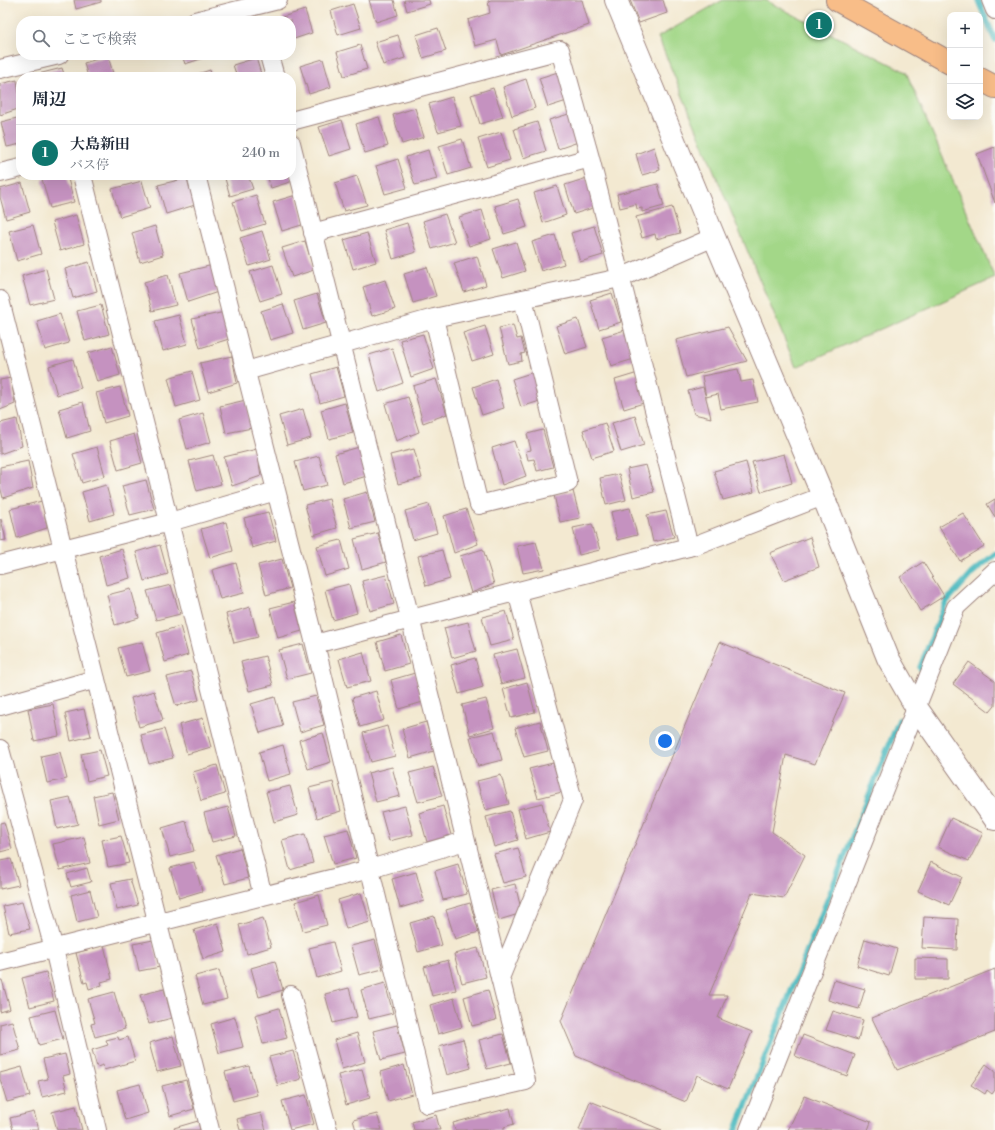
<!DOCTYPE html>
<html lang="ja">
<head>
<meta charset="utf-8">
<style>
	body { margin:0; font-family:"Libre Bodoni","Noto Serif JP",serif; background:#f2f2f3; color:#1f2937 }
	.controls { position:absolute; right:12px; top:12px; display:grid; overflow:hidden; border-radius:8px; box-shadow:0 4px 16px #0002 }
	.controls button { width:36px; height:36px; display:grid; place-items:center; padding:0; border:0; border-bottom:1px solid #e0e1e3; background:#fff; color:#1f2937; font:20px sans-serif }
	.you { position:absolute; left:665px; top:741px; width:14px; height:14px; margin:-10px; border:3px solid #fff; border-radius:50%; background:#1a73e8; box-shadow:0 0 0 6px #1a73e833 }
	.badge { display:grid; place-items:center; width:26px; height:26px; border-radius:50%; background:#0f766e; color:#fff; font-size:13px; font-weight:700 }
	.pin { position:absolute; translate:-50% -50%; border:2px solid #fff; box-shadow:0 1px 4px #0006 }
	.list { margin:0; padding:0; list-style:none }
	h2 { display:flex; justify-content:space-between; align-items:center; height:52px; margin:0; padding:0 16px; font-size:17px }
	h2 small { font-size:13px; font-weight:400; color:#747a83 }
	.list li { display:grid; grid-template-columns:26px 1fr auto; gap:12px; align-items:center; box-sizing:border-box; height:56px; padding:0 16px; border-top:1px solid #e0e1e3 }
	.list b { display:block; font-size:15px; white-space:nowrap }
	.list p { margin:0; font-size:13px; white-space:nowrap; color:#747a83 }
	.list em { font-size:13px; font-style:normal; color:#747a83 }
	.icon { flex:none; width:22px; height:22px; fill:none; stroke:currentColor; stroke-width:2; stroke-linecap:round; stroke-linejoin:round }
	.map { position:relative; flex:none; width:995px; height:1130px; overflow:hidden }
	.search { position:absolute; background:#fff; box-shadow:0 4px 16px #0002; left:16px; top:16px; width:280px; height:44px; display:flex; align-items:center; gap:10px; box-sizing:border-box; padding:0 14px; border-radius:16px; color:#747a83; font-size:15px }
	.panel { position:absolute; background:#fff; box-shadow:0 4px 16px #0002; left:16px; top:72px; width:280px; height:108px; border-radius:16px }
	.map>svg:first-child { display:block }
	.green { fill:#a3d788; stroke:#767b5a }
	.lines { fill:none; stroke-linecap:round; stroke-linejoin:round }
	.stream { stroke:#47b7bd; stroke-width:6 }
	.building { fill:#c592c0 }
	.minor-casing { stroke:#9e847e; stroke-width:20 }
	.tertiary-casing { stroke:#9e847e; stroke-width:24 }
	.trunk-casing { stroke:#9e847e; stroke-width:24 }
	.minor { stroke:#fff; stroke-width:18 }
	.tertiary { stroke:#fff; stroke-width:22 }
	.trunk { stroke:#f8bd88; stroke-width:22 }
</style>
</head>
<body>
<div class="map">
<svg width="995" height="1130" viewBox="0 0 995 1130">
	<rect width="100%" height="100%" fill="#fdfcf7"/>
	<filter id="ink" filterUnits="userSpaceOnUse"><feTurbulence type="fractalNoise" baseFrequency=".025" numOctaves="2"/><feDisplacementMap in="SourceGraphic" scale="8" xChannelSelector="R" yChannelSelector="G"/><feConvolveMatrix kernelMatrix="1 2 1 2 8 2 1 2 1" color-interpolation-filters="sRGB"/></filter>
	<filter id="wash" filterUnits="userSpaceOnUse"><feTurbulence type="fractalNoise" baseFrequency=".012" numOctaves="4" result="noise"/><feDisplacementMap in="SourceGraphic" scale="16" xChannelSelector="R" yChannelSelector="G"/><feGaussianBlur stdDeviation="0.9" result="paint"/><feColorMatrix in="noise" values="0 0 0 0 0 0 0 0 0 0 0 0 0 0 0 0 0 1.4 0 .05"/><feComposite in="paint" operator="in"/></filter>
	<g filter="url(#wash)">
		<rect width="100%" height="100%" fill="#f3e9d1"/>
		<path class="green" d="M 723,0 L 765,0 L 906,72 L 995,278 L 796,367 L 658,37 Z"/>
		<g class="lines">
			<path class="stream" d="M 978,0 L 995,40
				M 920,668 L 946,602 L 972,573 L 995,554
				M 736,1130 L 899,720"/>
		</g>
		<g id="blocks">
			<path class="building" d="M 74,0 L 101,0 L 101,2 L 76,9 Z
				M 369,0 L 394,0 L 398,15 L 376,22 Z
				M 404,0 L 429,0 L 430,4 L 407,11 Z
				M 491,0 L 582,0 L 589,25 L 501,55 L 497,40 L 475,46 L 468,20 L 490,13 L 488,1 Z
				M 630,0 L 663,0 L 667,13 L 639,23 Z
				M 353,4 L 361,28 L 338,35 L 331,11 Z
				M 305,10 L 312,33 L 291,40 L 291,21 L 284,21 L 282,17 Z
				M 438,28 L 446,51 L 423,58 L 416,35 Z
				M 398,35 L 405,58 L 383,65 L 375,42 Z
				M 360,45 L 367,69 L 344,76 L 337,52 Z
				M 182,55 L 207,55 L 207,57 L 185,64 Z
				M 108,56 L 114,77 L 88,77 L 84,63 Z
				M 256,58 L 262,77 L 237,77 L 233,65 Z
				M 323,59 L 331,87 L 309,94 L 300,66 Z
				M 62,68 L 65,77 L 39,77 L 38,74 Z
				M 210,70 L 212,77 L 188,77 Z
				M 561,71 L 570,100 L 548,107 L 539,78 Z
				M 526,79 L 535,108 L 512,116 L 503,87 Z
				M 17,80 L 21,108 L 0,115 L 0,84 Z
				M 493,88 L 503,117 L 480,124 L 471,95 Z
				M 452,97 L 461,126 L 438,132 L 429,104 Z
				M 415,108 L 424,137 L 402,144 L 393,115 Z
				M 572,113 L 581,141 L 558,149 L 549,120 Z
				M 21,117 L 21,144 L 7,147 L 1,122 Z
				M 379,117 L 388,146 L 365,153 L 356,124 Z
				M 342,120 L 351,149 L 329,156 L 319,127 Z
				M 537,122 L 546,151 L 523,158 L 514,129 Z
				M 501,132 L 510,160 L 487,167 L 478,139 Z
				M 462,139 L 471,168 L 448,175 L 439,146 Z
				M 654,147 L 660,170 L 642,175 L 636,154 Z
				M 995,147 L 995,203 L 977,154 Z
				M 428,150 L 437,179 L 415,185 L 406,157 Z
				M 398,159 L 407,188 L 385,194 L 376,166 Z
				M 57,175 L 67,175 L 74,202 L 50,208 L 42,179 Z
				M 224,175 L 248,175 L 253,189 L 230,196 Z
				M 267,175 L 291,175 L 293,181 L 271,188 Z
				M 357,176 L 367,205 L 344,211 L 335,183 Z
				M 191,177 L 195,205 L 166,214 L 158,185 Z
				M 587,178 L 596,207 L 574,214 L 565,185 Z
				M 142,181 L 150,208 L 120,217 L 112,189 Z
				M 22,183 L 30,212 L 6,219 L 0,197 L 0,189 Z
				M 658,184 L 664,206 L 642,212 L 642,208 L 637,209 L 636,204 L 620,208 L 617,194 Z
				M 557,186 L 566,215 L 543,223 L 534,193 Z
				M 256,195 L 265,224 L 242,231 L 233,202 Z
				M 296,195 L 305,224 L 282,231 L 273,202 Z
				M 518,199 L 527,227 L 504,234 L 495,206 Z
				M 672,207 L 680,233 L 656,239 L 655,234 L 642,238 L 636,217 Z
				M 482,210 L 491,239 L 469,246 L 459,217 Z
				M 445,214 L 455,242 L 432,249 L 423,221 Z
				M 76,215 L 84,244 L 60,251 L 52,222 Z
				M 407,223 L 416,252 L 393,259 L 384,230 Z
				M 33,225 L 41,254 L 17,261 L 9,231 Z
				M 155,226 L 163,255 L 140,262 L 132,233 Z
				M 594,226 L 603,255 L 580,262 L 571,233 Z
				M 262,231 L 271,259 L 249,266 L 240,238 Z
				M 367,233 L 376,262 L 353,269 L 344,240 Z
				M 555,235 L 564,264 L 541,271 L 532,242 Z
				M 305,241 L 314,270 L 292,277 L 282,248 Z
				M 516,242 L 525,271 L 503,278 L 493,249 Z
				M 477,256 L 486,285 L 464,292 L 454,263 Z
				M 89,262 L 97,291 L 73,298 L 65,269 Z
				M 213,265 L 218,292 L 188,302 L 180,273 Z
				M 273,265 L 282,294 L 260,301 L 250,272 Z
				M 427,267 L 436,296 L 413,303 L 404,274 Z
				M 46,269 L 54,299 L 30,305 L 22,276 Z
				M 168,275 L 176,305 L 152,311 L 144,282 Z
				M 385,280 L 395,309 L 372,316 L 363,287 Z
				M 612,293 L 621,322 L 599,329 L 590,300 Z
				M 317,294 L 326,323 L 303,330 L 294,301 Z
				M 283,304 L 293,333 L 270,340 L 261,311 Z
				M 101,305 L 109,334 L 85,341 L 77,311 Z
				M 225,312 L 229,339 L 200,348 L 192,319 Z
				M 60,314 L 69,343 L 45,350 L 37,321 Z
				M 179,315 L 187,344 L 163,351 L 155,321 Z
				M 578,319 L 587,347 L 565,354 L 556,326 Z
				M 513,325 L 517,339 L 521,338 L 525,353 L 521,354 L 522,361 L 508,364 L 499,328 Z
				M 485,326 L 494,354 L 472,361 L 463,333 Z
				M 728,327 L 747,361 L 686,377 L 676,340 Z
				M 625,330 L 634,359 L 611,366 L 602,337 Z
				M 423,334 L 434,369 L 411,377 L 400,340 Z
				M 112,346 L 120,375 L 97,382 L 88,353 Z
				M 392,348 L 403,383 L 379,392 L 369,355 Z
				M 232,356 L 237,383 L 208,392 L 200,363 Z
				M 73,359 L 81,388 L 57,395 L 49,366 Z
				M 336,367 L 344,396 L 320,403 L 312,374 Z
				M 738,369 L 741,382 L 753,380 L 758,402 L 721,409 L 718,394 L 706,397 L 702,376 Z
				M 192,371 L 200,400 L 176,407 L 168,378 Z
				M 534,372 L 543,400 L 521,407 L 512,379 Z
				M 638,373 L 647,402 L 624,409 L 615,380 Z
				M 11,378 L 15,404 L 0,410 L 0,380 Z
				M 436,379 L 447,414 L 423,423 L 413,386 Z
				M 496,379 L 504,408 L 482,415 L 473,387 Z
				M 120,387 L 128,416 L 104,423 L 96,393 Z
				M 703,387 L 707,402 L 711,418 L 694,414 L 688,391 Z
				M 408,397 L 419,432 L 396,441 L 385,404 Z
				M 246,400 L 252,428 L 226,433 L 220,406 Z
				M 83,402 L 90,431 L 67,438 L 59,409 Z
				M 345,403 L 353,433 L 329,439 L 321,410 Z
				M 303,409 L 311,438 L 287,445 L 279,416 Z
				M 203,413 L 211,442 L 187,449 L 179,420 Z
				M 635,416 L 644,445 L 621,452 L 612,423 Z
				M 17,419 L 22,446 L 0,454 L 0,423 Z
				M 605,423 L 614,451 L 592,458 L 583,430 Z
				M 543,430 L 553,467 L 537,471 L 534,459 L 528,460 L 526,451 L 531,450 L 527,434 Z
				M 134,434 L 142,463 L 118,470 L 110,441 Z
				M 514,441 L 526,476 L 502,485 L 492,448 Z
				M 97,447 L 105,476 L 82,483 L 73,454 Z
				M 359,447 L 367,476 L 343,483 L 335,454 Z
				M 257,449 L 261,476 L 232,486 L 224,457 Z
				M 414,449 L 422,478 L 398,484 L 390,455 Z
				M 784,454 L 792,483 L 761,492 L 752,462 Z
				M 213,455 L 221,484 L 197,491 L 189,461 Z
				M 319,456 L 327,485 L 303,491 L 295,462 Z
				M 28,461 L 33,488 L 3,498 L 0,486 L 0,467 Z
				M 746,462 L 754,492 L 723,500 L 714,471 Z
				M 646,465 L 654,492 L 633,497 L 627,469 Z
				M 619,474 L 626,500 L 606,505 L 600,478 Z
				M 146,480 L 154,509 L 130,515 L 122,486 Z
				M 106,485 L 114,514 L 90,521 L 82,492 Z
				M 573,491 L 580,518 L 560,522 L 554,495 Z
				M 367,492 L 375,522 L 351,528 L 343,499 Z
				M 329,499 L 337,528 L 313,535 L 305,505 Z
				M 995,499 L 995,517 L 987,504 Z
				M 42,501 L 47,528 L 17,538 L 10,509 Z
				M 429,504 L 437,533 L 413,540 L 405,511 Z
				M 630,508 L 637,535 L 617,540 L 611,512 Z
				M 466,509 L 478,544 L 454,553 L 444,516 Z
				M 666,511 L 674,537 L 653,542 L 647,515 Z
				M 268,512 L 276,541 L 252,548 L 244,518 Z
				M 963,513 L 984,546 L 960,561 L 939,527 Z
				M 1,519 L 6,540 L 0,541 L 0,520 Z
				M 226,522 L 233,551 L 210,558 L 201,529 Z
				M 592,524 L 600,550 L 579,555 L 573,528 Z
				M 378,533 L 386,562 L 362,569 L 354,539 Z
				M 810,537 L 819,567 L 784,580 L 770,553 Z
				M 341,540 L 349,569 L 325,576 L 317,546 Z
				M 536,542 L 544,569 L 523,573 L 517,546 Z
				M 160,545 L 168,574 L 144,581 L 136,552 Z
				M 122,549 L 130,578 L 106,585 L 99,556 Z
				M 483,549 L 494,584 L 471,593 L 460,556 Z
				M 442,550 L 450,579 L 426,586 L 418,556 Z
				M 282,559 L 290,588 L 266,595 L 258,565 Z
				M 923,562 L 944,596 L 920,611 L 900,577 Z
				M 236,563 L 244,593 L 220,599 L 212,570 Z
				M 386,575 L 394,604 L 370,611 L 362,581 Z
				M 349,584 L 357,613 L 333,620 L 325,590 Z
				M 171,585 L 180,614 L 156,620 L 147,591 Z
				M 131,589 L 139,618 L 115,625 L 107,595 Z
				M 294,602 L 302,631 L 278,638 L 270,608 Z
				M 250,607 L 258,637 L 234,643 L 226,614 Z
				M 506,611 L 514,640 L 490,646 L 482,617 Z
				M 468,622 L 476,651 L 452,658 L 444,628 Z
				M 180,626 L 188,655 L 165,662 L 157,633 Z
				M 401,635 L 409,664 L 385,671 L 377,642 Z
				M 142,642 L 150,671 L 126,677 L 118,648 Z
				M 720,642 L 845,693 L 815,764 L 786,755 L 772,832 L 805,855 L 784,898 L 752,893 L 709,995 L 727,995 L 718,1018 L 752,1032 L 728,1089 L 697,1075 L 686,1102 L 576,1056 L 561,1021 Z
				M 303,644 L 311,673 L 287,679 L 279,650 Z
				M 517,649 L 525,678 L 501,684 L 493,655 Z
				M 363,652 L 371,681 L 347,687 L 339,659 Z
				M 265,656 L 273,685 L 249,691 L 241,662 Z
				M 475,658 L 483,687 L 459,694 L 451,665 Z
				M 969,662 L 995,681 L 995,706 L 990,712 L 953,684 Z
				M 191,671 L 199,700 L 176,706 L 167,677 Z
				M 415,673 L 423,702 L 399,709 L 391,680 Z
				M 527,682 L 535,712 L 511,718 L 503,689 Z
				M 154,691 L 163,720 L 139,727 L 131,698 Z
				M 376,691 L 384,720 L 360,727 L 352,698 Z
				M 316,696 L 324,725 L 300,732 L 292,702 Z
				M 275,697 L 283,726 L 260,733 L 251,704 Z
				M 486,699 L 494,728 L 470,735 L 462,705 Z
				M 53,704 L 59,736 L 34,741 L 28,709 Z
				M 84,709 L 91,736 L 71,741 L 65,713 Z
				M 203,718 L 211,747 L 187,754 L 179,725 Z
				M 540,721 L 548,751 L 524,757 L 515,728 Z
				M 426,722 L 434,751 L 410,758 L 402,729 Z
				M 387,726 L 395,756 L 371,762 L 363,733 Z
				M 164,729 L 173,758 L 149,764 L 141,735 Z
				M 494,731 L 502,760 L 478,766 L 470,737 Z
				M 323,733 L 331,762 L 308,769 L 299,740 Z
				M 283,745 L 291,774 L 267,781 L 259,752 Z
				M 100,750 L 107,776 L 87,781 L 81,754 Z
				M 60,752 L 67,779 L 47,783 L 41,756 Z
				M 553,763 L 562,792 L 538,798 L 529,769 Z
				M 217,765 L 225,794 L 201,801 L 193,772 Z
				M 392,767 L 400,796 L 376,802 L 368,773 Z
				M 433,767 L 442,796 L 418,802 L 409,773 Z
				M 501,775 L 509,804 L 485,810 L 477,781 Z
				M 333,782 L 341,811 L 317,818 L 309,788 Z
				M 290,786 L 298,815 L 274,822 L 266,792 Z
				M 112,792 L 119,819 L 99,824 L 93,796 Z
				M 70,797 L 78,824 L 57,829 L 51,801 Z
				M 542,803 L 550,832 L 526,839 L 518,809 Z
				M 405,806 L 413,835 L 389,841 L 381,812 Z
				M 443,806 L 451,835 L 427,842 L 419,813 Z
				M 228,807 L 236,836 L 212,842 L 204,813 Z
				M 510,811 L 518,840 L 494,847 L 486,817 Z
				M 951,818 L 983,833 L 969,861 L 938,847 Z
				M 186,821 L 194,851 L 170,857 L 162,828 Z
				M 4,822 L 12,849 L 0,852 L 0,823 Z
				M 348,829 L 356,858 L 333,864 L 324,835 Z
				M 305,834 L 313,863 L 290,870 L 282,840 Z
				M 121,836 L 129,863 L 108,867 L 102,840 Z
				M 84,837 L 90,863 L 60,870 L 53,844 Z
				M 240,848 L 248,878 L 225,884 L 216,855 Z
				M 518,848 L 526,877 L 503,883 L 494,854 Z
				M 11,859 L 19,885 L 0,889 L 0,861 Z
				M 194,862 L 202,891 L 179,898 L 170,868 Z
				M 931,862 L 962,877 L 949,905 L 918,891 Z
				M 458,864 L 467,894 L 443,900 L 435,871 Z
				M 87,868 L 91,882 L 71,887 L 67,874 Z
				M 416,872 L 424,901 L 400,908 L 392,879 Z
				M 130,879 L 138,905 L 117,910 L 111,883 Z
				M 515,884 L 522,913 L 499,920 L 491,890 Z
				M 90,890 L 97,917 L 77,922 L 71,895 Z
				M 361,893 L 370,922 L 346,929 L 338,900 Z
				M 319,895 L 327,925 L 303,931 L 295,902 Z
				M 22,902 L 30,929 L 9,933 L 3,906 Z
				M 470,903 L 479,932 L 455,939 L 446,910 Z
				M 434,916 L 442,945 L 418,952 L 410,923 Z
				M 924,917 L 958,919 L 957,950 L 922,948 Z
				M 263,918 L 271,947 L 247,954 L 239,925 Z
				M 218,923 L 226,952 L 203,959 L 194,930 Z
				M 865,939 L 897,949 L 889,976 L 857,966 Z
				M 153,940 L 160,967 L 139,971 L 133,944 Z
				M 375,940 L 383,969 L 359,975 L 351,946 Z
				M 333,942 L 341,971 L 317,978 L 309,948 Z
				M 104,945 L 112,979 L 101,982 L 102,985 L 89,989 L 87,982 L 84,983 L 76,953 Z
				M 478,948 L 486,977 L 462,983 L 454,954 Z
				M 915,958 L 948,959 L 948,979 L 915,979 Z
				M 448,960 L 456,990 L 432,996 L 424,967 Z
				M 275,961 L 283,990 L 259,997 L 251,968 Z
				M 995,969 L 995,1032 L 897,1070 L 872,1018 Z
				M 219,970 L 227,999 L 203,1005 L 195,976 Z
				M 46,972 L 54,1001 L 30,1007 L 22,978 Z
				M 0,980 L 2,980 L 10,1009 L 0,1012 Z
				M 834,980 L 865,989 L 859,1009 L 828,1000 Z
				M 385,983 L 393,1013 L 369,1019 L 361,990 Z
				M 349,988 L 357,1017 L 333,1023 L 325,994 Z
				M 164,989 L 172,1018 L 149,1024 L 140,995 Z
				M 488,990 L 496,1020 L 472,1026 L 464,997 Z
				M 114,992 L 125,1029 L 95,1037 L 91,1024 L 95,1023 L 88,999 Z
				M 454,998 L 462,1027 L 438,1034 L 430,1005 Z
				M 279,1008 L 287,1038 L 263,1044 L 255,1015 Z
				M 55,1010 L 63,1039 L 39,1045 L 31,1016 Z
				M 833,1011 L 863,1020 L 858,1040 L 826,1030 Z
				M 235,1017 L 243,1047 L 219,1053 L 211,1024 Z
				M 12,1021 L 20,1050 L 0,1055 L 0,1024 Z
				M 397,1025 L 405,1054 L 381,1060 L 373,1031 Z
				M 357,1033 L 365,1062 L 342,1069 L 334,1040 Z
				M 503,1034 L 511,1063 L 487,1069 L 479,1040 Z
				M 803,1035 L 855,1055 L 847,1076 L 795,1056 Z
				M 173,1036 L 181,1066 L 157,1072 L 149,1043 Z
				M 118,1037 L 119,1040 L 128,1037 L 135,1061 L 104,1070 L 103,1065 L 97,1067 L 92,1050 L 108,1045 L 106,1040 Z
				M 463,1039 L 471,1068 L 447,1075 L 439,1046 Z
				M 293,1051 L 301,1079 L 278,1086 L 269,1057 Z
				M 65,1054 L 70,1074 L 63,1076 L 67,1091 L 42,1097 L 38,1081 L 48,1079 L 43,1059 Z
				M 986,1064 L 995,1071 L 995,1090 L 992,1094 L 987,1090 L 985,1094 L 971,1085 Z
				M 404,1065 L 412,1094 L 388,1101 L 380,1072 Z
				M 249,1066 L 257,1095 L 233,1101 L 225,1072 Z
				M 22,1067 L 30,1096 L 7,1102 L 0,1079 L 0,1073 Z
				M 362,1069 L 370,1098 L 346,1105 L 338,1075 Z
				M 186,1080 L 194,1109 L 170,1116 L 162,1086 Z
				M 140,1084 L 148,1113 L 125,1120 L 117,1090 Z
				M 306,1095 L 314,1124 L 290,1130 L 282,1101 Z
				M 804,1096 L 871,1122 L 868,1130 L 788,1130 Z
				M 590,1101 L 662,1130 L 579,1130 Z
				M 76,1106 L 82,1130 L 57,1130 L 52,1112 Z
				M 510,1108 L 514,1124 L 504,1127 L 504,1130 L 455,1130 L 453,1123 Z
				M 34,1112 L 39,1130 L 13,1130 L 10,1118 Z
				M 261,1113 L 266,1130 L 240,1130 L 237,1119 Z
				M 377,1114 L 382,1130 L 356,1130 L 353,1120 Z
				M 436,1115 L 440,1130 L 414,1130 L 412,1122 Z
				M 198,1121 L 200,1130 L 175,1130 L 174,1128 Z"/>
		</g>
	</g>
	<g filter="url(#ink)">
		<use href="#blocks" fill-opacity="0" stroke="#9e847e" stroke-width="1"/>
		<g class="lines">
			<g class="minor-casing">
				<path id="minor" d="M 991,0 L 995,10
					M 195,21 L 278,0
					M 269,55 L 275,77
					M 0,69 L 59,55
					M 291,121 L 560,50 L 590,158 L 689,547
					M 0,173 L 21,168
					M 82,175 L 263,896
					M 196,175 L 315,644 L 427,1104 L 526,1081 L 291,143
					M 313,233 L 590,158
					M 0,300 L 210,1130
					M 434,318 L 479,505 L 568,483 L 523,299
					M 246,371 L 434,318 L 620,278 L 714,237
					M 0,565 L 170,522 L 276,491
					M 315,644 L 696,545 L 823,496
					M 0,706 L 96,679
					M 0,749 L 54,949 L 97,1130
					M 0,962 L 370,869 L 465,841
					M 500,978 L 573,800 L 517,592
					M 291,995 L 328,1130
					M 749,1130 L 956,607 L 995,571"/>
			</g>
			<g class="tertiary-casing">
				<path id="tertiary" d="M 616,0 L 714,237 L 823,496 L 888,658 L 916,707 L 995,819"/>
			</g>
			<g class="trunk-casing">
				<path id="trunk" d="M 837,0 L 950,63
					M 980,79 L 995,87"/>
			</g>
			<use href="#minor" class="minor"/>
			<use href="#tertiary" class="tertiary"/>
			<use href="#trunk" class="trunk"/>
		</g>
	</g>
</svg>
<div class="controls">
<button>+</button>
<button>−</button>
<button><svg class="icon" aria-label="layers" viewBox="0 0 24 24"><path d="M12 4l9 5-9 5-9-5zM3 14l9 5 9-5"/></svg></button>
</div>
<div class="you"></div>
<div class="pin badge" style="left:819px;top:25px">1</div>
<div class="search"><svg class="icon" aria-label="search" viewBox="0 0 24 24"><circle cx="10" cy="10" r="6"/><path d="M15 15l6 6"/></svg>ここで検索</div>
<section class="panel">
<h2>周辺<small></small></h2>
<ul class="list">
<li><span class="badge">1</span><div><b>大島新田</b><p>バス停</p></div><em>240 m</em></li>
</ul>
</section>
</div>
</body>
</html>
